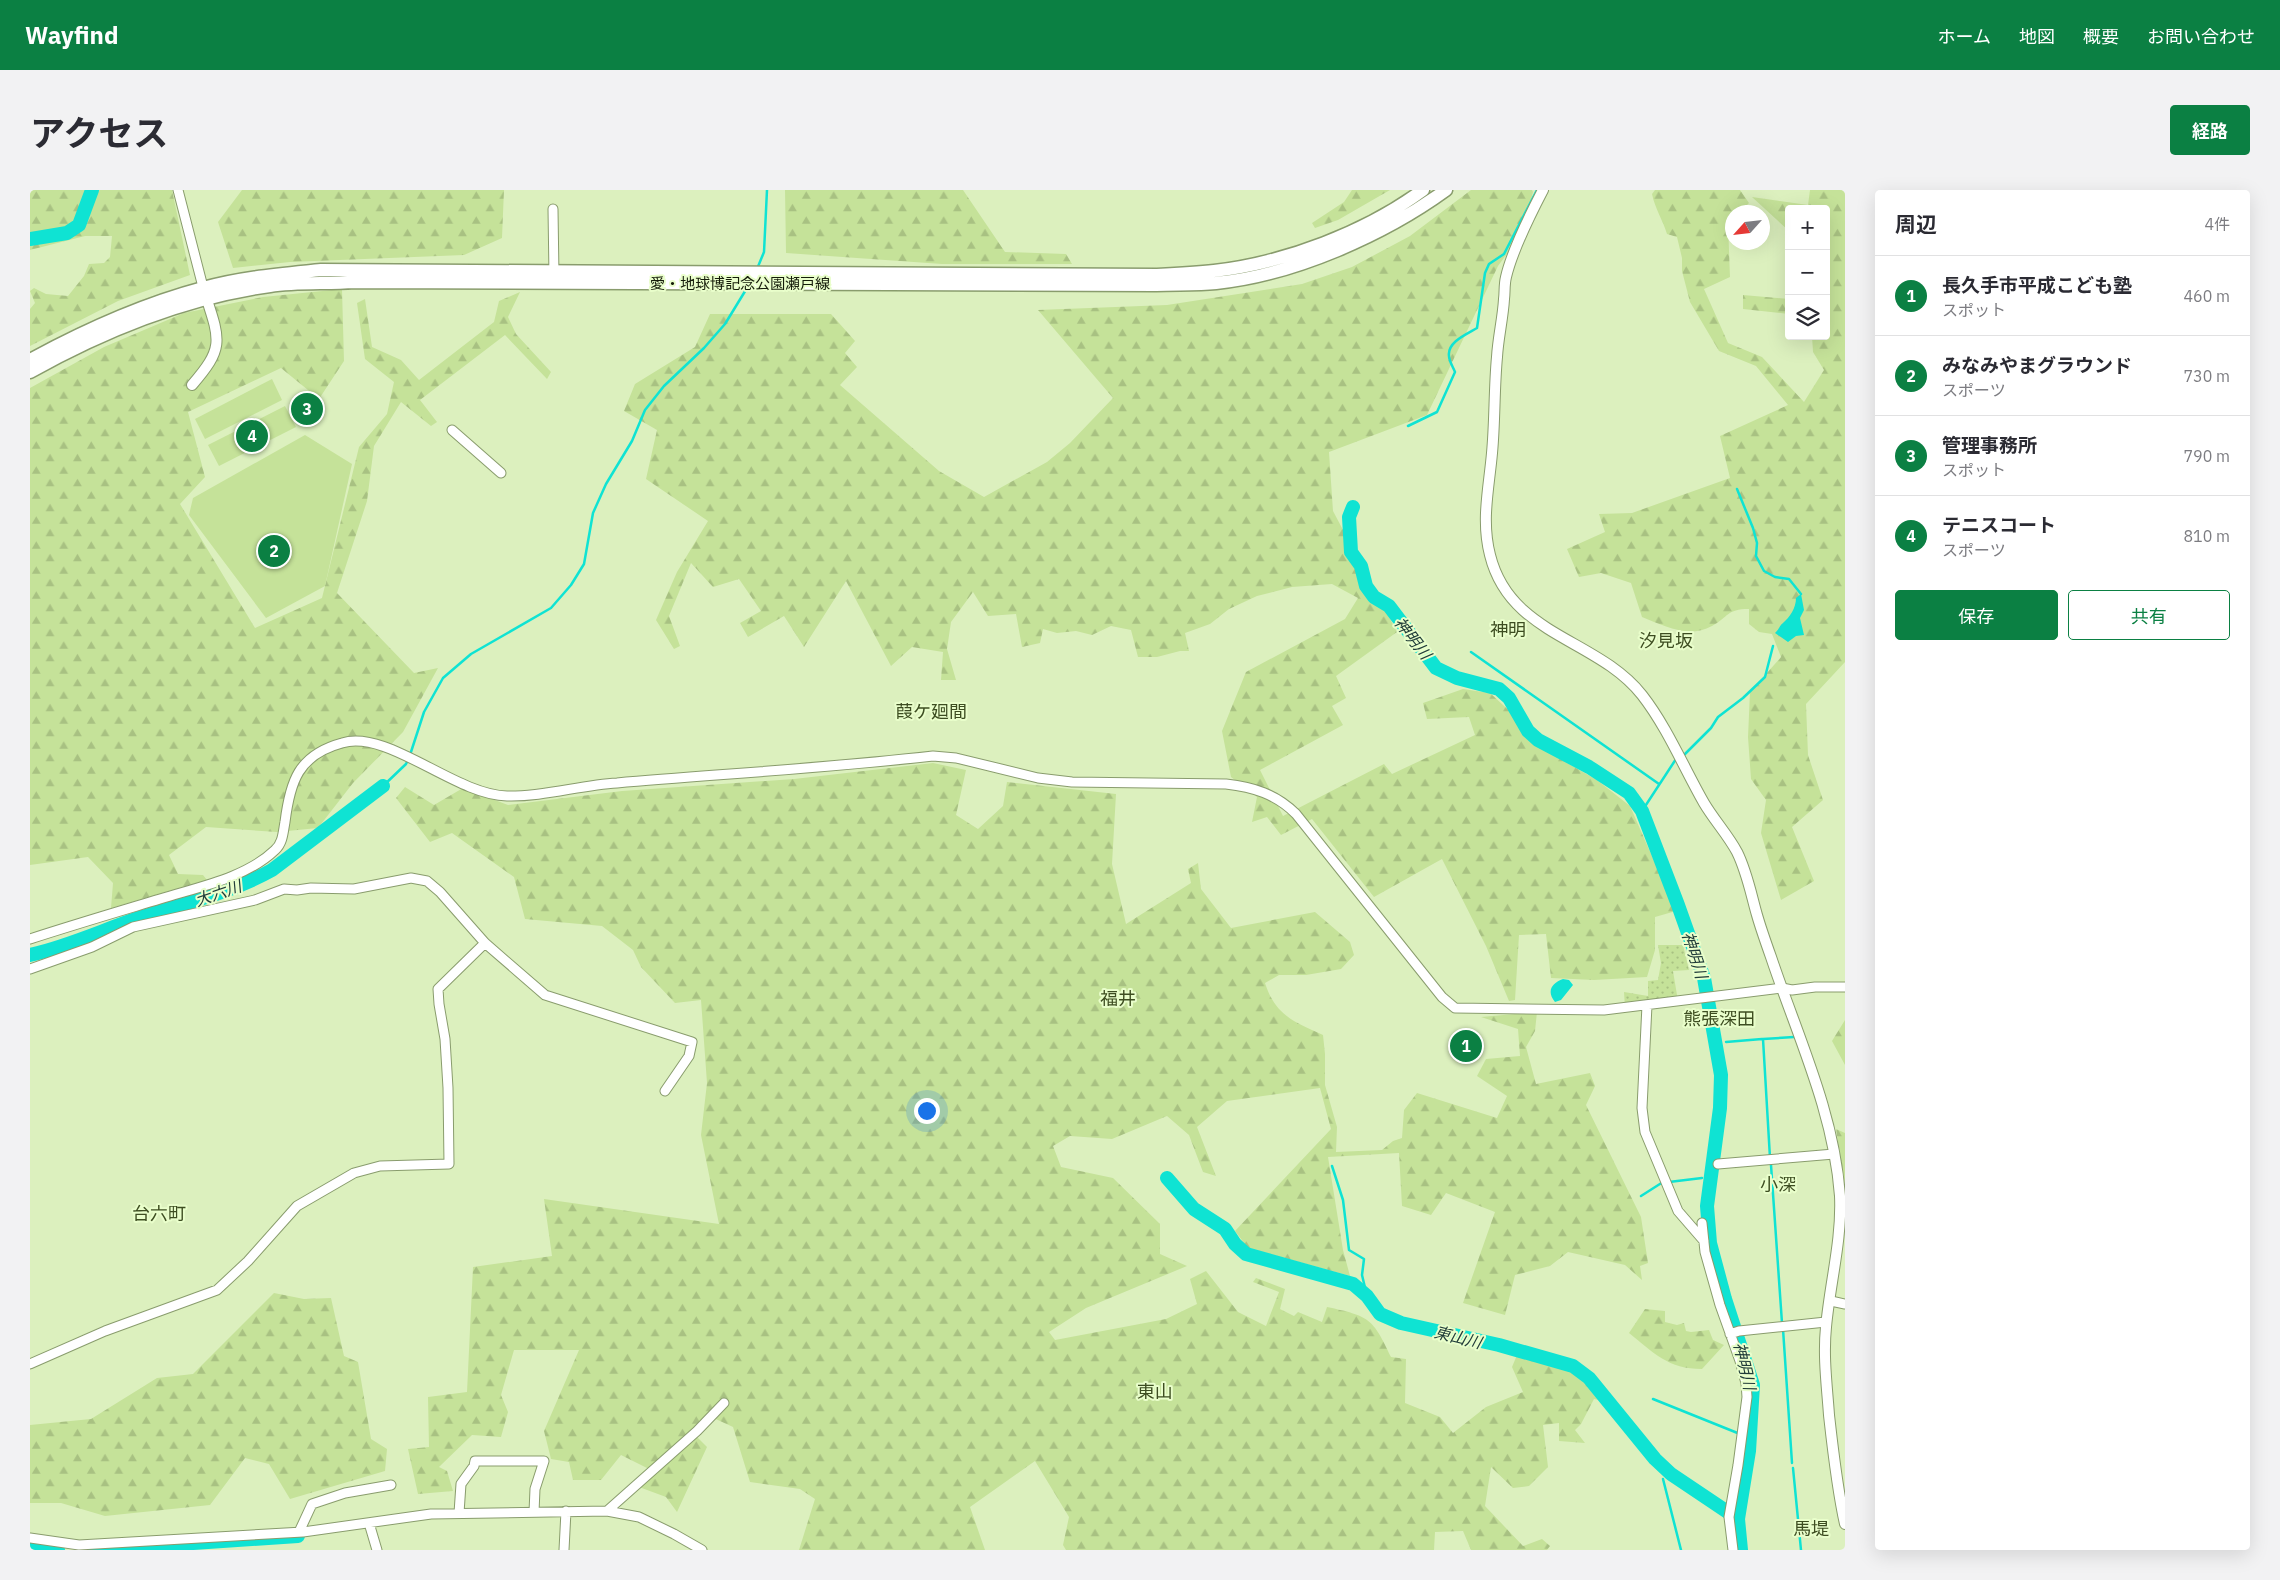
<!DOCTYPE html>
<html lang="ja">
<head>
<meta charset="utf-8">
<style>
	body { margin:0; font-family:"IBM Plex Sans","Noto Sans JP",sans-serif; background:#f2f2f3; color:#2b2b33 }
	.controls { position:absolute; right:15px; top:15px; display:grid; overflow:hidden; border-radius:5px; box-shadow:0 5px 20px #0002 }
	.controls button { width:45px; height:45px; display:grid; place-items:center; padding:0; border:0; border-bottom:1px solid #e1e1e2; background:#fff; color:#2b2b33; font:25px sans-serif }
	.compass { position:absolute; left:1695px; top:15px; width:45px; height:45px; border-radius:50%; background:#fff; box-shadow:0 5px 20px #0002; rotate:243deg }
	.you { position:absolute; left:896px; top:920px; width:18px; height:18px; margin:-12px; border:4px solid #fff; border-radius:50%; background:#1a73e8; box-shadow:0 0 0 8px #1a73e833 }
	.badge { display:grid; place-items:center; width:32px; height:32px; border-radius:50%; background:#0b8043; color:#fff; font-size:16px; font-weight:700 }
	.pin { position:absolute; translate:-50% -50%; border:2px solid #fff; box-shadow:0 1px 5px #0006 }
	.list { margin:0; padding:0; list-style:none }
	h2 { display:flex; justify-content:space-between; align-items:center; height:65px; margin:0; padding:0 20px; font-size:21px }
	h2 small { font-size:16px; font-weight:400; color:#7c7c81 }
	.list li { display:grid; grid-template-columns:32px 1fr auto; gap:15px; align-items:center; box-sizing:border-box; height:80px; padding:0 20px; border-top:1px solid #e1e1e2 }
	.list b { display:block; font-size:19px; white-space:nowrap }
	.list p { margin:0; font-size:16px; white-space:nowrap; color:#7c7c81 }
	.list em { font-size:16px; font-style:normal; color:#7c7c81 }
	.actions { display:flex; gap:10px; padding:15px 20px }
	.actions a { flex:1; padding:11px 0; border:1px solid #0b8043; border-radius:5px; text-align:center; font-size:18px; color:#0b8043 }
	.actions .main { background:#0b8043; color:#fff }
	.icon { flex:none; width:28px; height:28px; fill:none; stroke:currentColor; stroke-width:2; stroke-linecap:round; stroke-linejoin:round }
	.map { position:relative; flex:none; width:1815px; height:1360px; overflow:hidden; border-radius:5px }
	header { display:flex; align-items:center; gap:30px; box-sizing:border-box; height:70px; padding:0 25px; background:#0b8043; color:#fff }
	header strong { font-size:24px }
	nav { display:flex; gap:28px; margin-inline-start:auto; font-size:18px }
	.intro { display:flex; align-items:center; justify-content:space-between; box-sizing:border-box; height:120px; padding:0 30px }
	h1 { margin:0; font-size:35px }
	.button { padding:12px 22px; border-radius:5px; background:#0b8043; color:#fff; font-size:18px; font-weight:700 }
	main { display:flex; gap:30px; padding:0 30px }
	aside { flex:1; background:#fff; border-radius:5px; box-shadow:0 5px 20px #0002 }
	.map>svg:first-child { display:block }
	.forest { fill:url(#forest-firs) }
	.park { fill:url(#park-dots) }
	.pitch { fill:#c5e299 }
	.water { fill:#0fe3d3 }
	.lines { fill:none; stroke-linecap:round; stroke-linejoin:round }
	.stream { stroke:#0fe3d3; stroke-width:2.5 }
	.river { stroke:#0fe3d3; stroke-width:14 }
	.minor-casing { stroke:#899c6d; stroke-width:11 }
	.tertiary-casing { stroke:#899c6d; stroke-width:12 }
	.secondary-casing { stroke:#899c6d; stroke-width:15 }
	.minor { stroke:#fff; stroke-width:9 }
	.tertiary { stroke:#fff; stroke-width:10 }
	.secondary { stroke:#fff; stroke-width:12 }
	.labels { text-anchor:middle; stroke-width:4; stroke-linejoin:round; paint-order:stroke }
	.street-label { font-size:15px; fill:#151c0a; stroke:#e9fecb }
	.water-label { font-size:16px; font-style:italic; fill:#203c39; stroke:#e9fecb }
	.quarter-label { font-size:18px; fill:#3d4d21; stroke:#e9fecb }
</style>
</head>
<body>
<header>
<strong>Wayfind</strong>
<nav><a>ホーム</a><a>地図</a><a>概要</a><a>お問い合わせ</a></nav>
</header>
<div class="intro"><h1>アクセス</h1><a class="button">経路</a></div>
<main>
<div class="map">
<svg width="1815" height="1360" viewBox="0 0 1815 1360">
	<defs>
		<pattern id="forest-firs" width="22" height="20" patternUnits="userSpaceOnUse" patternTransform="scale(1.25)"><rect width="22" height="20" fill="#c5e299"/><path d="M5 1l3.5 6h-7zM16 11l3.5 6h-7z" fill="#a8c182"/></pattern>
		<pattern id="park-dots" width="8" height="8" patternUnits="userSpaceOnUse" patternTransform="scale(1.25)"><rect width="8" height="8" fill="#c5e299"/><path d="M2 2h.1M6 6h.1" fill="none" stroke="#a8c182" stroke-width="1.8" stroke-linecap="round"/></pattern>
	</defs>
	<rect width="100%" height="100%" fill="#dcf0be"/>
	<path class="forest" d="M 0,0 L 142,0 L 160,85 L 88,111 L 0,156 L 0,119 L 5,113 L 0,101 L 4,98 L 16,104 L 38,106 L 54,86 L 59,74 L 74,73 L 80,67 L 82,46 L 55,46 L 0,60 Z
		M 212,0 L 474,0 L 472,48 L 434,65 L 260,72 L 203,78 L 188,32 Z
		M 755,0 L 933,0 L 975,62 L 1036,64 L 1042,74 L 912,74 L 756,63 Z
		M 1322,0 L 1360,0 L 1308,30 L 1285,38 L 1282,33 L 1314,12 Z
		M 1441,0 L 1502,0 L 1503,2 L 1493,42 L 1468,76 L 1397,225 L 1299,262 L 1303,321 L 1367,442 L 1306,486 L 1316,508 L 1302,516 L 1313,535 L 1230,580 L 1253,626 L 1354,574 L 1362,584 L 1445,545 L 1439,527 L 1397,529 L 1393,513 L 1433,499 L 1460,503 L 1485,526 L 1494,545 L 1530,569 L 1567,590 L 1600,616 L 1646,721 L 1625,727 L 1625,760 L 1617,787 L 1564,790 L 1521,788 L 1516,744 L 1489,745 L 1485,810 L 1479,811 L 1456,756 L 1412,669 L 1344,707 L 1282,629 L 1251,645 L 1237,627 L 1222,632 L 1227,607 L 1201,587 L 1192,541 L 1216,482 L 1315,429 L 1328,408 L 1302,394 L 1262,397 L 1227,406 L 1199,419 L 1180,434 L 1155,443 L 1159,461 L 1150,461 L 1127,467 L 1108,467 L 1101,440 L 1081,436 L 1062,445 L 1046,441 L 1027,443 L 1013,439 L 1010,453 L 992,457 L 986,424 L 958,426 L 943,402 L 921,432 L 917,459 L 926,490 L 911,490 L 913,462 L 882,457 L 861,476 L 816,391 L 774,457 L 754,426 L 718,447 L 710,433 L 731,421 L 709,389 L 683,397 L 661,373 L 639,426 L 650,456 L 644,459 L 626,430 L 647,382 L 678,331 L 616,289 L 627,240 L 594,221 L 605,194 L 665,157 L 680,124 L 801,124 L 825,151 L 815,163 L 827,177 L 810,195 L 909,281 L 954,307 L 1017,272 L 1040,253 L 1083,208 L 1008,120 L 1137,115 L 1272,94 L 1322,77 L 1380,46 Z
		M 1625,0 L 1710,0 L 1719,13 L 1710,22 L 1702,22 L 1702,30 L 1698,34 L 1700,87 L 1674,99 L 1698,153 L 1732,167 L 1774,212 L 1794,180 L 1783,162 L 1782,146 L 1796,146 L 1796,19 L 1759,19 L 1759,41 L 1722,7 L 1778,15 L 1780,0 L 1815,0 L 1815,472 L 1776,514 L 1778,565 L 1793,610 L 1762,637 L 1784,691 L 1751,710 L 1731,643 L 1736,610 L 1721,589 L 1718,547 L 1720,502 L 1751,467 L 1742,444 L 1729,442 L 1719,434 L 1719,419 C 1696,419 1699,427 1682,436 C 1658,449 1635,436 1612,427 L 1601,393 L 1571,383 L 1549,387 L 1537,359 L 1575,342 L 1569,324 L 1602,323 L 1700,288 L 1690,246 L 1758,215 L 1726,176 L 1689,161 L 1660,112 L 1652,81 L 1652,68 L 1647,47 L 1637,44 C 1633,30 1625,19 1622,4 Z
		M 312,99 L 314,171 L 289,209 L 251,178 L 158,222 L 175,287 L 150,314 L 225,438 L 292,408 L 329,257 L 357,224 L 364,192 L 335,169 L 327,113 L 335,109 L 342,157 L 371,170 L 389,190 L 464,132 L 469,111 L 490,102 L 478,127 L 486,144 L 521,182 L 517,189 L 475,145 L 390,210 L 407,232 L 401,236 L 371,212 L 344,256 L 337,311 L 307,403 L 384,483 L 408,478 L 373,542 L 323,593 L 288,638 L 247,642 L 176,637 L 139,665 L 148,684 L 173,685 L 177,690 L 81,718 L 83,693 L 58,667 L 0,675 L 0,198 L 74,157 L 154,123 L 233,107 Z
		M 1713,105 L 1759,109 L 1759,124 L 1713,119 Z
		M 903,573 L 936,580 L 926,625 L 948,639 L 973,616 L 977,592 L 1086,604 L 1082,674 L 1096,734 L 1161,693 L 1158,679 L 1168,673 L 1171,699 L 1201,738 L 1285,722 L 1320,752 L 1324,765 L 1311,779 L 1276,785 L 1249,785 L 1235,793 C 1245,825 1264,832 1293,845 L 1295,864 L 1295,895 L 1307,937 L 1306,962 L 1352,960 L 1363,951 L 1372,948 L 1374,920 L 1387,903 L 1467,928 L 1477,906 L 1447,886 L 1456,869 L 1490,866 L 1488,839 L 1451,827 L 1507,822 L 1505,841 L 1496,857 L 1506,894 L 1560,883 L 1565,896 L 1556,915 L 1611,1027 L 1618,1073 L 1610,1076 L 1612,1090 L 1595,1075 L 1538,1062 L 1520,1076 L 1485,1085 L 1475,1125 L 1433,1113 L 1465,1022 L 1416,1003 L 1401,1025 L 1372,1016 L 1369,963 L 1298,967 L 1313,1060 L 1320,1086 L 1218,1058 L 1205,1041 L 1301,939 L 1290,898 L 1197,911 L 1167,937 L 1186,986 L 1173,982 L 1159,945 L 1137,926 L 1082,949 L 1040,946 L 1023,956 L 1031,977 L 1083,988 L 1130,1034 L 1130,1064 L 1157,1076 L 1056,1118 L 1019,1142 L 1025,1150 L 1136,1129 L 1167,1114 L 1160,1089 L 1176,1081 L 1208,1122 L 1236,1136 L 1249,1102 L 1223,1092 L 1226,1088 L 1255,1099 L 1250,1119 L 1264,1126 L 1268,1122 L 1292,1132 L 1297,1117 C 1339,1126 1343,1128 1361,1167 L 1376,1169 L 1375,1213 L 1410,1227 L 1423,1243 L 1456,1217 L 1493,1202 L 1482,1177 L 1487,1165 L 1491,1162 L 1544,1179 L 1557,1189 L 1574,1211 L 1564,1209 L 1551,1234 L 1545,1240 L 1555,1253 L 1529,1251 L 1529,1233 L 1513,1235 L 1518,1277 L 1499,1296 L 1483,1298 L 1461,1277 L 1455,1316 L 1493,1356 L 1512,1349 L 1520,1356 L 1517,1360 L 1441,1360 L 1433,1341 L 1405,1342 L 1404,1360 L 1036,1360 L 1033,1355 L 1039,1327 L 1005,1271 L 940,1317 L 955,1360 L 769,1360 L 785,1309 L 770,1299 L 720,1292 L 703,1237 L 677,1225 L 661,1241 L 677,1257 L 647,1322 L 636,1307 L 609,1297 L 619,1279 L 591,1265 L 571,1290 L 543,1290 L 539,1272 L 521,1269 L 514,1241 L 549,1160 L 484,1160 L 471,1205 L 478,1222 L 471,1247 L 442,1245 L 409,1277 L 417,1281 L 423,1301 L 388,1304 L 378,1259 L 399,1257 L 398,1207 L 437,1202 L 443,1077 L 522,1066 L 514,1009 L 689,1034 L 671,945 L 677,893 L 671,810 L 645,813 L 611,777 L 603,760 L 572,736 L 495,729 L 484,687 L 422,643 L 400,652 L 366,608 L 375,597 L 404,615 L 433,598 L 478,615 L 592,601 L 764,589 Z
		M 1815,830 L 1815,875 L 1802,851 Z
		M 1806,939 L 1815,943 L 1815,995 Z
		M 244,1103 L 274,1109 L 301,1108 L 314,1166 L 328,1172 L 341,1249 L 357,1259 L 355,1281 L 260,1309 L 239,1274 L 215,1268 L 180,1315 L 75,1326 L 31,1313 L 0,1313 L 0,1235 L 61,1229 L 127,1188 L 163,1184 Z
		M 1615,1119 L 1635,1121 L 1635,1132 L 1647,1135 L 1654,1133 L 1656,1141 L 1661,1142 L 1679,1140 L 1683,1150 L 1694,1155 L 1672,1179 C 1638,1179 1624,1163 1599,1143 Z"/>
	<path class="park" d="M 1628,755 L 1653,755 L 1659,780 L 1643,781 L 1648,811 L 1595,818 L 1594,802 L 1618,806 L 1618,791 L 1628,790 L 1631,773 Z"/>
	<path class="pitch" d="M 242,189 L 252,210 L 175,249 L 165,229 Z
		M 255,216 L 266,237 L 189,276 L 178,255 Z
		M 275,245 L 322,274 L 295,396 L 236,428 L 159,325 L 163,308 Z"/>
	<path class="water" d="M 1771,404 L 1774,420 L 1770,428 L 1774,445 L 1766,446 L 1758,452 L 1745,443 C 1749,440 1749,436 1753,433 C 1760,427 1766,418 1766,408 Z
		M 1533,789 L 1539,790 L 1543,795 L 1531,810 L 1525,812 C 1516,801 1522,793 1533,789 Z"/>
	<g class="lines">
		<path class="stream" d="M 727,79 L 734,62 L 737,0
			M 1378,236 L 1407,222 L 1425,182 C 1423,177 1419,171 1419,166 C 1417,152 1437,144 1447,138 L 1455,83 L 1459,74 L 1474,64 L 1507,0
			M 1707,299 L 1723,338 L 1727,353 L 1726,366 L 1734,381 L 1745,387 L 1759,389 L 1771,404
			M 1441,462 L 1629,594
			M 380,565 L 394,522 L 413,488 L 441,464 L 521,418 L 541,395 L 554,374 L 563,323 L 576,294 L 602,251 L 615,220 L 634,196 L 674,158 L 695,134 L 717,98
			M 1653,566 L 1681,538 L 1688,527 L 1713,508 L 1735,487 L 1743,456
			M 353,596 L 376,574 L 378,570
			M 1612,621 L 1646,569
			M 1696,852 L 1732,849
			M 1740,968 L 1733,849 L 1764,847
			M 1741,975 L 1752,1133
			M 1302,976 L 1313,1010 L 1319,1060 L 1334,1069 L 1332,1085 L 1337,1106
			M 1639,992 L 1672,988
			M 1611,1006 L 1633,992
			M 1753,1139 L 1762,1273
			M 1623,1209 L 1710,1244
			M 1763,1278 L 1771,1360
			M 1633,1289 L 1651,1360"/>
		<path class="river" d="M 0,49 L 37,43 L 49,35 L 62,0
			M 1323,317 L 1319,327 L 1321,362 L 1331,376 L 1336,396 L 1344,407 L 1359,416 L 1406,478 L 1427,488 L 1469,499 L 1479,508 L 1498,541 L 1508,550 L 1559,577 L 1599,603 L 1612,621 L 1648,715 L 1674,788 L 1691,885 L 1690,918 L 1677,1016 L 1680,1053 L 1695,1109 L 1723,1195 L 1719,1261 L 1708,1329 L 1711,1360
			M 0,765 C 37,757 73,740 109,728 C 154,713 201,703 242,680 L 353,596
			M 1137,988 L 1164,1019 L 1195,1039 L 1205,1054 L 1216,1064 L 1323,1094 L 1337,1106 L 1350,1124 L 1371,1133 L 1469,1155 L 1543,1176 L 1559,1188 L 1625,1269 L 1641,1284 L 1708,1329
			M 0,1355 L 28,1360
			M 59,1360 L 268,1346"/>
		<g class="minor-casing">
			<path id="minor" d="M 148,0 L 174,101
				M 523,19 L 524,86
				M 422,240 L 471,283
				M 0,749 C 43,735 87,722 130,709 C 168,697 216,688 245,660 C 253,653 253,642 255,632 C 260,592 268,565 312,553 C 358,539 425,605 477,606 C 514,607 550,595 587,593 C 692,584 798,578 903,566 L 926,568 L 1008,588 L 1042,592 L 1196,594 C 1223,597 1246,604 1266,624 L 1412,807 L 1425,818 L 1574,820 L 1752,798 L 1762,800 L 1785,797 L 1815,797
				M 0,779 L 62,757 L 103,737 L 225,710 L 254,699 L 267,700 L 281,698 L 324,699 L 381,688 L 397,691 L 410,702 L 455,753 L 515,805 L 662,852 L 659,866 L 635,901
				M 1617,815 L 1612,918 L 1615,942 L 1648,1021 L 1674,1051
				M 1688,974 L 1804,964
				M 1672,1033 L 1675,1062 L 1690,1115 L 1710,1171 L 1716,1193 L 1717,1207 L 1708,1275 L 1699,1327 L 1703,1360
				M 1801,1111 L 1815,1114
				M 1700,1144 L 1709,1141 L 1796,1132
				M 0,1174 L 75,1141 L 187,1100 L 218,1071 L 267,1016 L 324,983 L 350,976 L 419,974 L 418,898 L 415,849 L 409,814 L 408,799 L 455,753
				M 577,1321 L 667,1241 L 694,1213
				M 429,1323 L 431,1294 L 444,1276 L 445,1271 L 514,1271 L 505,1299 L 504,1322
				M 339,1333 L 347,1360
				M 269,1342 L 282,1314 L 315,1303 L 361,1295
				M 0,1348 L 49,1355 L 273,1342 L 401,1324 L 577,1321 L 609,1327 L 644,1344 L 672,1360
				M 534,1360 L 536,1321"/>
		</g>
		<g class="tertiary-casing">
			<path id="tertiary" d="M 1513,0 C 1500,25 1482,61 1476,87 C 1474,95 1475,102 1474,109 C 1473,128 1468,148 1467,167 C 1464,199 1465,231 1462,263 C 1459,298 1451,330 1460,365 C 1480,446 1567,448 1612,505 C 1637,537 1654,578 1674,613 C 1684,630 1698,645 1707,662 C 1717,682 1721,704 1727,725 C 1731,739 1736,753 1741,767 C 1767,845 1804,922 1810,1006 C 1812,1050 1800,1093 1796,1137 C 1793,1167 1797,1196 1799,1225 C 1803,1261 1807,1298 1815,1334
				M 162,195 C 193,159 191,152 176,107"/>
		</g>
		<g class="secondary-casing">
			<path id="secondary" d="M 0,170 C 55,140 113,114 173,98 C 212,87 252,84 291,80 L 1127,85 C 1146,84 1165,83 1184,81 C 1255,73 1336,42 1393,0
				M 0,182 C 75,140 154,108 240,96 C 267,92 296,94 324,92 L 1126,95 C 1146,94 1166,95 1186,93 C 1264,85 1354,45 1416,0"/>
		</g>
		<use href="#minor" class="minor"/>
		<use href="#tertiary" class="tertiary"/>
		<use href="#secondary" class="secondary"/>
	</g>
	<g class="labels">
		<g class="street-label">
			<text x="710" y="99">愛・地球博記念公園瀬戸線</text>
		</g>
		<g class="water-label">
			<text transform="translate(1383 448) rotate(52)" y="6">神明川</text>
			<text transform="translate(188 703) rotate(-19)" y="6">大六川</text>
			<text transform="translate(1665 765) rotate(72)" y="6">神明川</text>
			<text transform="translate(1428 1147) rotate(14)" y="6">東山川</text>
			<text transform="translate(1715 1176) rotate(77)" y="6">神明川</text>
		</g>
		<g class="quarter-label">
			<text x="1478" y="446">神明</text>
			<text x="1636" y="457">汐見坂</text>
			<text x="901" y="528">葭ケ廻間</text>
			<text x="1088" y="815">福井</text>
			<text x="1689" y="835">熊張深田</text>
			<text x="1748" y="1001">小深</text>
			<text x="129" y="1030">台六町</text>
			<text x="1125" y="1208">東山</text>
			<text x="1781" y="1345">馬堤</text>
		</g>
	</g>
</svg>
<div class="controls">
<button>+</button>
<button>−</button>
<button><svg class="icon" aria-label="layers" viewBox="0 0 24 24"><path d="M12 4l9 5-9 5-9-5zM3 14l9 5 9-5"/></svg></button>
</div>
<svg class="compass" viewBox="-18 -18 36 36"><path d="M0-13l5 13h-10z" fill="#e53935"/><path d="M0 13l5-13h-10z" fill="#7c7c81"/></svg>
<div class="you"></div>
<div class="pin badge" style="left:1436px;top:856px">1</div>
<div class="pin badge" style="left:244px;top:361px">2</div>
<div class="pin badge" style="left:277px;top:219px">3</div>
<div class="pin badge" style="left:222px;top:246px">4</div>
</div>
<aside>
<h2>周辺<small>4件</small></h2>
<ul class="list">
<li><span class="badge">1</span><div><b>長久手市平成こども塾</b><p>スポット</p></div><em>460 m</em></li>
<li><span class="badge">2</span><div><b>みなみやまグラウンド</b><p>スポーツ</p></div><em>730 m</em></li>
<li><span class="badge">3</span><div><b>管理事務所</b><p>スポット</p></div><em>790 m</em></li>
<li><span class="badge">4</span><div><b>テニスコート</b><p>スポーツ</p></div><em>810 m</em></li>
</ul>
<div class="actions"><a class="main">保存</a><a>共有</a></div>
</aside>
</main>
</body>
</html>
